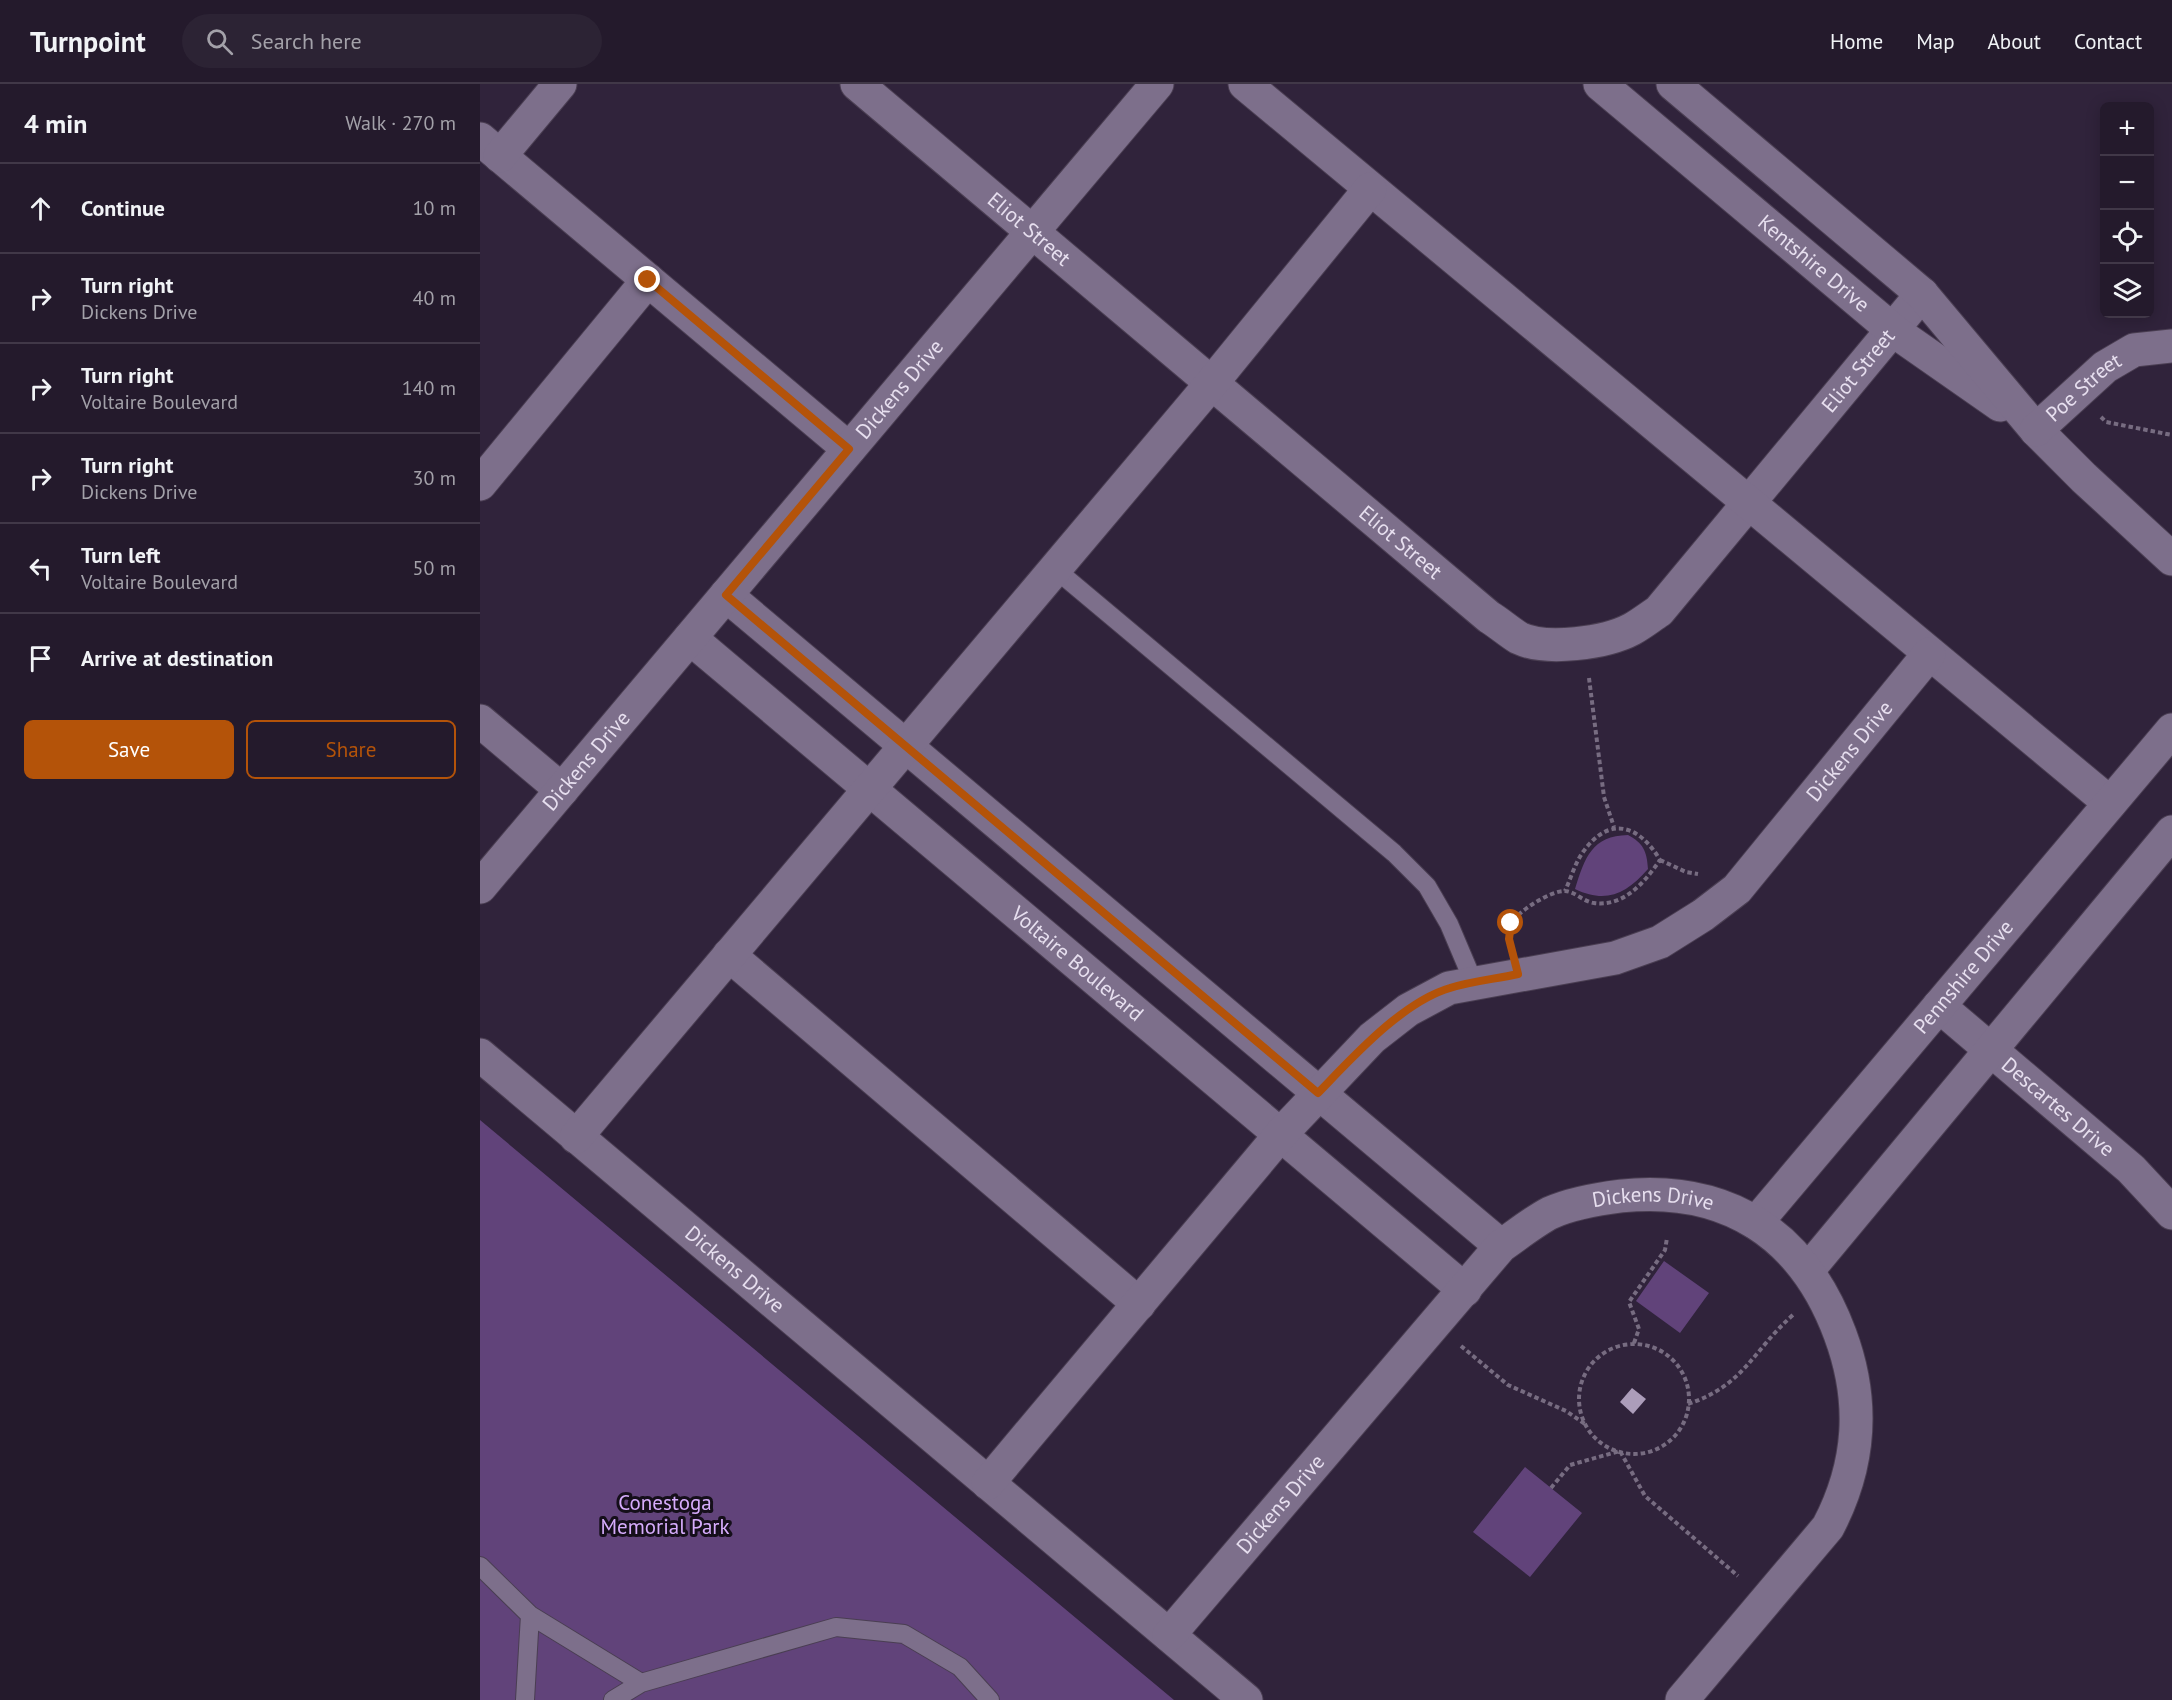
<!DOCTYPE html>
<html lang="en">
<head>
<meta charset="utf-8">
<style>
	body { margin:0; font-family:"PT Sans",sans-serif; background:#2c2334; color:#f1f3f6 }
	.controls { position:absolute; right:18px; top:18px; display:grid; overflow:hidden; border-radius:9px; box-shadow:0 3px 15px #0003 }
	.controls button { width:54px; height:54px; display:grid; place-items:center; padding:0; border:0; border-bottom:2px solid #413848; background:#241a2c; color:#f1f3f6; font:30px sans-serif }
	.stop { position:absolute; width:18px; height:18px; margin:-14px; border:4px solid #b45309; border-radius:50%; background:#fff }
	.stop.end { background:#b45309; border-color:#fff; box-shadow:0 2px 6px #0008 }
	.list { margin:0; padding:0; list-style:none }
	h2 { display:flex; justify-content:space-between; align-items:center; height:78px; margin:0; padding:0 24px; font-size:26px }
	h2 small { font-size:20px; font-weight:400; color:#a3a1a9 }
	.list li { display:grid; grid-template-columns:39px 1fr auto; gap:18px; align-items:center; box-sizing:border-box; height:90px; padding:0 24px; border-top:2px solid #413848 }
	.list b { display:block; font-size:22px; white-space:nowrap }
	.list p { margin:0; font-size:20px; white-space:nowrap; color:#a3a1a9 }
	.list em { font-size:20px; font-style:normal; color:#a3a1a9 }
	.actions { display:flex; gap:12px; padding:18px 24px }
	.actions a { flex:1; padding:14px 0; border:2px solid #b45309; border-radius:9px; text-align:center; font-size:21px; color:#b45309 }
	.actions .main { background:#b45309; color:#fff }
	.icon { flex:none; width:33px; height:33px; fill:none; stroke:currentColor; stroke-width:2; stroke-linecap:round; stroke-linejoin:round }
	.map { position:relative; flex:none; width:1692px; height:1616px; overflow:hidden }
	header { display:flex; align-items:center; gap:36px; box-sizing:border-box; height:84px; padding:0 30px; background:#241a2c; border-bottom:2px solid #413848 }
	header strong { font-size:28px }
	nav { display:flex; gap:33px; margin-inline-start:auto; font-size:21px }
	.search { width:420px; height:54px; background:#2c2334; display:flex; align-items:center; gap:15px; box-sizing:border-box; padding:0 21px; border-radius:33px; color:#a3a1a9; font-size:22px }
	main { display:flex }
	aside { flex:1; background:#241a2c }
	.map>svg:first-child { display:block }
	.green { fill:#61437a }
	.building { fill:#ac9dba }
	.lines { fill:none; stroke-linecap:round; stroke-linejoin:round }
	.service-casing { stroke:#4a3e52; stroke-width:20 }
	.minor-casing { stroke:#4a3e52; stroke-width:35 }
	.path { stroke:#776c81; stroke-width:4; stroke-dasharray:4.5 3; stroke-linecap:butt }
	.service { stroke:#7d6f8b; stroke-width:18 }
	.minor { stroke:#7d6f8b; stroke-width:33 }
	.route { stroke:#b45309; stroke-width:8 }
	.labels { text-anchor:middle; stroke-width:6; stroke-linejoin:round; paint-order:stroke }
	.street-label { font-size:21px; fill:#e7dfef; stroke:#150f1a }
	.park-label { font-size:21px; fill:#d6acfc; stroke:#150f1a }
</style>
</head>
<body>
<header>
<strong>Turnpoint</strong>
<div class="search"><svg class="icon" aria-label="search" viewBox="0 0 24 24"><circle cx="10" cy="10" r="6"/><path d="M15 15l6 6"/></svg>Search here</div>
<nav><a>Home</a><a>Map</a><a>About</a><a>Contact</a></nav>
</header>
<main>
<aside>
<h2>4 min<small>Walk · 270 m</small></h2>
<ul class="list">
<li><svg class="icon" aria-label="ahead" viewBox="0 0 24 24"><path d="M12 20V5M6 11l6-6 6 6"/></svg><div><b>Continue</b></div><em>10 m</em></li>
<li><svg class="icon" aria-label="right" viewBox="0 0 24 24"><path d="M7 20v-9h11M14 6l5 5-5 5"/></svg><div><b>Turn right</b><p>Dickens Drive</p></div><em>40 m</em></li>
<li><svg class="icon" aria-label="right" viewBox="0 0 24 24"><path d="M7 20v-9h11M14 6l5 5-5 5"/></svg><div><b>Turn right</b><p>Voltaire Boulevard</p></div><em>140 m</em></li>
<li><svg class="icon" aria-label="right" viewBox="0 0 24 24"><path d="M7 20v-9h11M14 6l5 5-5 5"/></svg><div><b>Turn right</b><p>Dickens Drive</p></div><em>30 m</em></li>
<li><svg class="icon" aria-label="left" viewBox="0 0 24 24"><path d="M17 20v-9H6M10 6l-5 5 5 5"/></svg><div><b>Turn left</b><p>Voltaire Boulevard</p></div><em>50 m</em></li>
<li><svg class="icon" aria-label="arrive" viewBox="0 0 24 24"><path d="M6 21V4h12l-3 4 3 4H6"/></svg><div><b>Arrive at destination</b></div></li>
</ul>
<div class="actions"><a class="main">Save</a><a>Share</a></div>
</aside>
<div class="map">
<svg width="1692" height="1616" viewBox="0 0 1692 1616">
	<rect width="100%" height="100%" fill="#30233b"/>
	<path class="green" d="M 1148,751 C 1163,759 1167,767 1168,785 C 1146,810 1126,820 1095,805 C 1105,773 1112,752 1148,751 Z
		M 0,1036 L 694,1616 L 0,1616 Z
		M 1184,1177 L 1229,1209 L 1200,1249 L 1156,1217 Z
		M 1045,1383 L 1102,1429 L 1050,1493 L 993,1448 Z"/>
	<path class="building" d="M 1152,1304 L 1166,1315 L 1153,1330 L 1140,1318 Z"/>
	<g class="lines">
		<g class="service-casing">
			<path id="service" d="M 574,484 L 914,769 L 947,802 L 969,840 L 994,899
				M 0,1482 L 50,1531 L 161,1599 L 356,1543 L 424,1550 L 480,1583 L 510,1616
				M 45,1616 L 50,1531
				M 133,1616 L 161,1599"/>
		</g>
		<g class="minor-casing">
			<g id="minor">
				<path id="s1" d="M 377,0 L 1009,533 C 1019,539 1029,548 1039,554 C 1066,567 1126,559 1152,545 C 1161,540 1170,533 1179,527 L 1442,210"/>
				<path d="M 765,0 L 1630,719"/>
				<path id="s2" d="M 1120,0 L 1414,247 L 1520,321"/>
				<path d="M 1193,0 L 1442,210 L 1556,346 L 1604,394 L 1692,475"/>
				<path d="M 0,55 L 369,365"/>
				<path d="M 20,72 L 80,0"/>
				<path id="s3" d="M 1556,346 L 1625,283 L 1654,266 L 1692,262"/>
				<path d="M 0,400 L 168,196"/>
				<path d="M 246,511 L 1021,1162"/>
				<path id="s4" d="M 210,554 L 985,1206"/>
				<path d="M 0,637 L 82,706"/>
				<path id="s5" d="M 0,803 L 677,0"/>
				<path d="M 249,871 L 659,1220"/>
				<path id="s6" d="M 1459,922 L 1651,1085 L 1692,1129"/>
				<path id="s7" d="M 0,971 L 766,1616"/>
				<path d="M 96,1053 L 731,300 L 890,105"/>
				<path id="s8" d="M 1276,1139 L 1692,646"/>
				<path d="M 1328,1186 L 1692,748"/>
				<path id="s9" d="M 508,1399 L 801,1050 L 892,954 L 928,926 L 969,904 L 1135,874 L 1180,858 L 1223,831 L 1257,805 L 1449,570"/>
				<path id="s10" d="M 689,1551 L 1021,1162 C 1037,1151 1053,1138 1070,1129 C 1092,1119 1117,1115 1141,1112 C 1247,1101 1323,1150 1360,1250 C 1385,1317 1381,1380 1348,1443 L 1202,1616"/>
			</g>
		</g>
		<path class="path" d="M 1621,333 L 1626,338 L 1692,351
			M 1109,594 L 1124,713 L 1134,743
			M 1180,776 L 1206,788 L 1218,790
			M 1030,858 C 1029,853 1029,845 1031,840 C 1036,828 1072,806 1085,807 C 1094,807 1104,818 1114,819 C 1144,823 1165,798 1180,776 C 1160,742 1130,730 1103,768 C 1095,779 1091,794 1085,807
			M 1154,1259 L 1159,1245 L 1149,1218 L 1185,1166 L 1187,1154
			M1099 1315a55 55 0 1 1 110 0a55 55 0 1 1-110 0Z
			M 981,1262 L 1028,1301 L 1086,1327 L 1105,1340
			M 1208,1320 C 1265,1301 1272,1267 1313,1231
			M 1071,1404 L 1090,1381 L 1140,1367 L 1165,1412 L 1258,1492"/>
		<use href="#service" class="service"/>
		<use href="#minor" class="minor"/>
	</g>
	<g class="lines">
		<path class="route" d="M 168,196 L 369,365 L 246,511 L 838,1009 C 872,974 922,918 970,904 C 992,897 1016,895 1038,890 L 1029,855 L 1031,839"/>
	</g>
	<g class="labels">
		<g class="street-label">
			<text dy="7" stroke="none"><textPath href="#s1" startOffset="225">Eliot Street</textPath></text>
			<text dy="7" stroke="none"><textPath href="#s2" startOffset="279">Kentshire Drive</textPath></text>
			<text dy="7" stroke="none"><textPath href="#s1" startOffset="1324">Eliot Street</textPath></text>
			<text dy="7" stroke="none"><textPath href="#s5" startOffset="651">Dickens Drive</textPath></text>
			<text dy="7" stroke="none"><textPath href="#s3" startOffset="64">Poe Street</textPath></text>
			<text dy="7" stroke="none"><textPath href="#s1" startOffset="711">Eliot Street</textPath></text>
			<text dy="7" stroke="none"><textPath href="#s9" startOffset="1168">Dickens Drive</textPath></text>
			<text dy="7" stroke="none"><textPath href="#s5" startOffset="165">Dickens Drive</textPath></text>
			<text dy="7" stroke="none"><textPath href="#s4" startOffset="506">Voltaire Boulevard</textPath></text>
			<text dy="7" stroke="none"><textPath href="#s8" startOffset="322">Pennshire Drive</textPath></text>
			<text dy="7" stroke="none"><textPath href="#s6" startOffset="156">Descartes Drive</textPath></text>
			<text dy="7" stroke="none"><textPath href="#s10" startOffset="676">Dickens Drive</textPath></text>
			<text dy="7" stroke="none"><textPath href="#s7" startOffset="333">Dickens Drive</textPath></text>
			<text dy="7" stroke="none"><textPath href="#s10" startOffset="172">Dickens Drive</textPath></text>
		</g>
		<g class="park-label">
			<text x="185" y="1426">Conestoga<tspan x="185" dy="24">Memorial Park</tspan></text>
		</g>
	</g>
</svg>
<div class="controls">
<button>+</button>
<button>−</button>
<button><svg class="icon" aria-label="locate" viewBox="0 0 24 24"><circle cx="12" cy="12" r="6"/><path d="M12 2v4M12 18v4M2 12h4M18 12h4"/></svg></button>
<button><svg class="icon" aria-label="layers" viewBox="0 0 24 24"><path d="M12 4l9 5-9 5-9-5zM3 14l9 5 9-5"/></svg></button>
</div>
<div class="stop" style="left:1031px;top:839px"></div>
<div class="stop end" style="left:168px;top:196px"></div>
</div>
</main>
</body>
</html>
